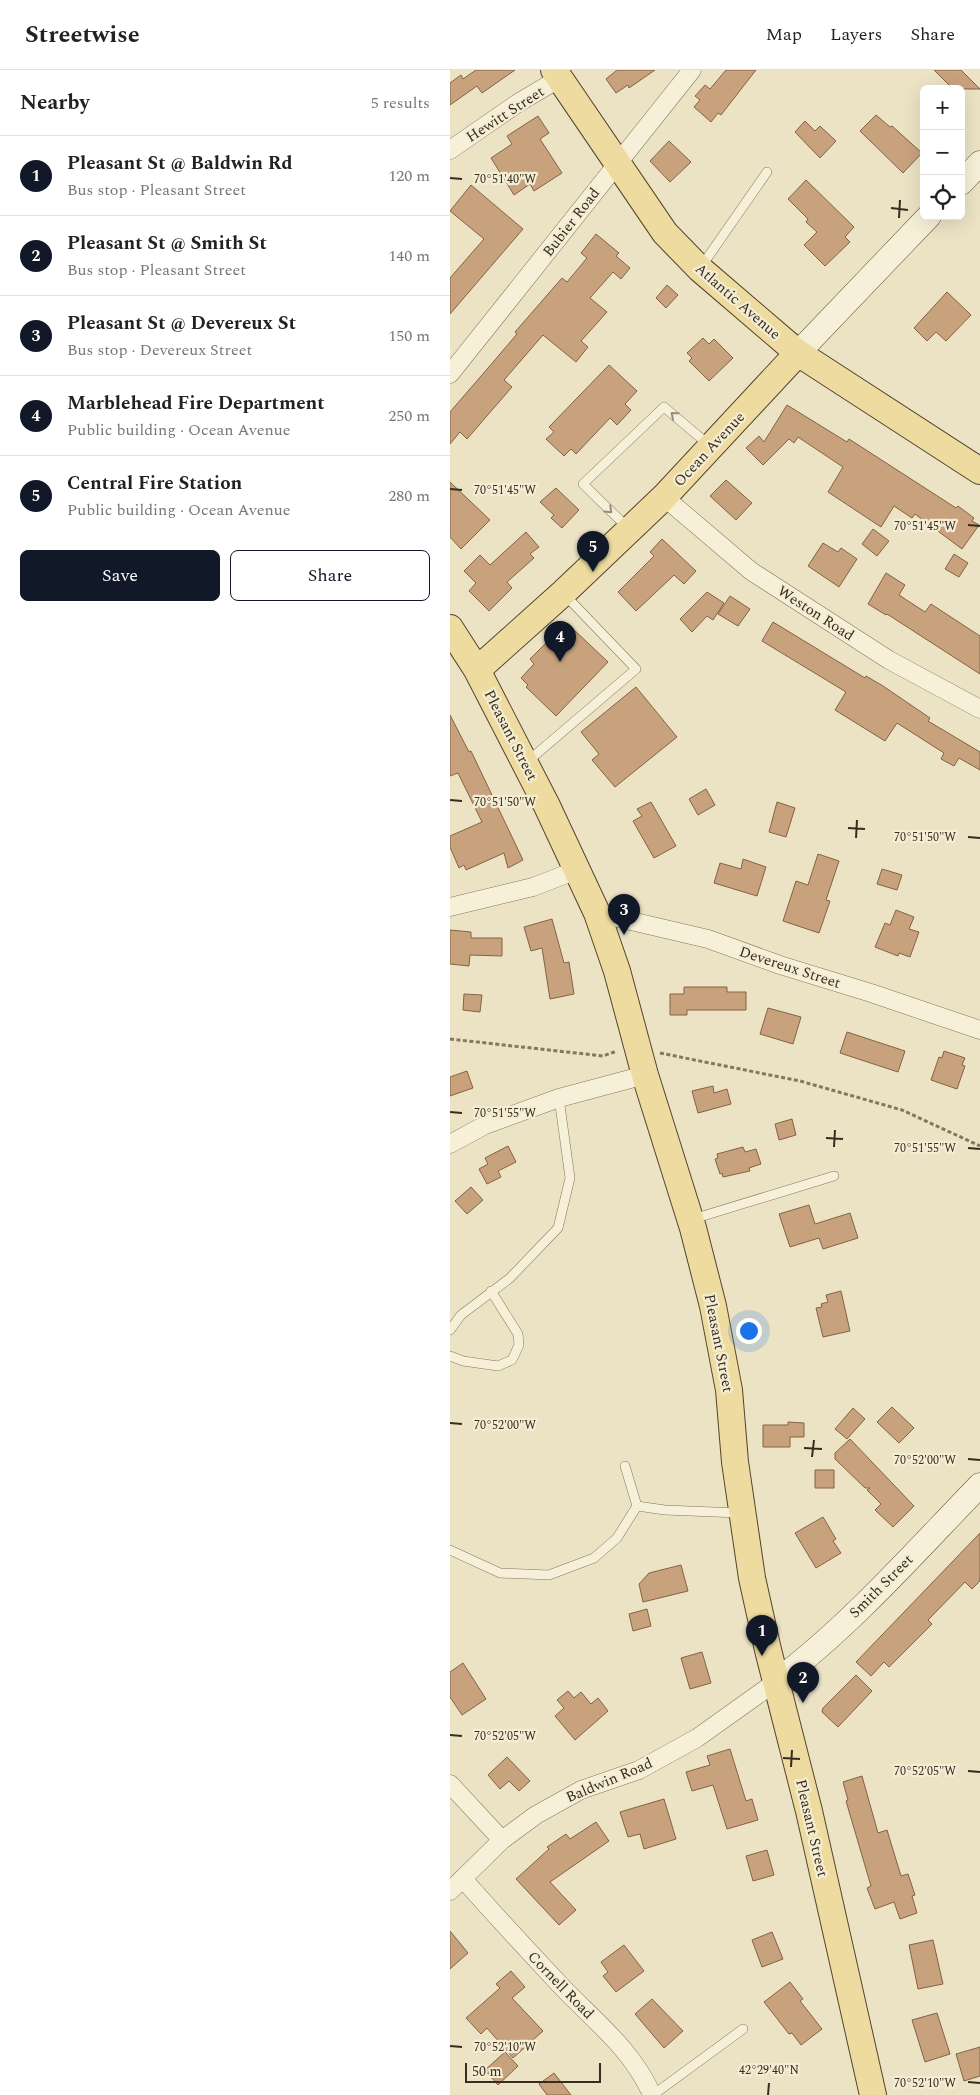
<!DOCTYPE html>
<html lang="en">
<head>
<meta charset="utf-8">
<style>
	body { margin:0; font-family:Spectral,serif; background:#f6f6f6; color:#222 }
	.controls { position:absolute; right:15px; top:15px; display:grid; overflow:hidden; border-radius:8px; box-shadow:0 5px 20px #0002 }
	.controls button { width:45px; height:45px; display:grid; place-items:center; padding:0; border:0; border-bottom:1px solid #e0e0e0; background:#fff; color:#222; font:25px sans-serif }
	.scale { position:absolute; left:15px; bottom:12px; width:136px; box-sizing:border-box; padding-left:5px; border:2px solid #372c1f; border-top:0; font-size:14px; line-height:18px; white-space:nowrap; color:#372c1f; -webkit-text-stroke:4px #f4edd4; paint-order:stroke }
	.you { position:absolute; left:298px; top:1260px; width:18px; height:18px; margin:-12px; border:4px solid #fff; border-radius:50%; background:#1a73e8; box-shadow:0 0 0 8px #1a73e833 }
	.badge { display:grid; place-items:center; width:32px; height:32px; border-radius:50%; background:#111827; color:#fff; font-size:16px; font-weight:700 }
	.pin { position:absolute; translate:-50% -41px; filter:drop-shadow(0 1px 2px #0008) }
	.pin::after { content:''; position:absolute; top:26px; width:18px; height:15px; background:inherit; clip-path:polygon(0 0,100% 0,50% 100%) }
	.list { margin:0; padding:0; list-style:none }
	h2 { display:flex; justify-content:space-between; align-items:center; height:65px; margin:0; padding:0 20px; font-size:21px }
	h2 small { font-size:16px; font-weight:400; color:#767676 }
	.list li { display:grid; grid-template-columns:32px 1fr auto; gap:15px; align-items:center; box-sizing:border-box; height:80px; padding:0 20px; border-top:1px solid #e0e0e0 }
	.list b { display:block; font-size:19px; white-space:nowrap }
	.list p { margin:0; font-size:16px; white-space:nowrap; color:#767676 }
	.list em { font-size:16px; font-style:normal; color:#767676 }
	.actions { display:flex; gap:10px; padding:15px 20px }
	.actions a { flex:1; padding:11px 0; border:1px solid #111827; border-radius:8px; text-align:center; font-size:18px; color:#111827 }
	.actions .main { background:#111827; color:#fff }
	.icon { flex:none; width:28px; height:28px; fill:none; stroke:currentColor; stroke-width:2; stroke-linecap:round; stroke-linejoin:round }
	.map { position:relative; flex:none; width:530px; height:2025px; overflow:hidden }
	header { display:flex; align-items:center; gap:30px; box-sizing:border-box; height:70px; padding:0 25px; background:#fff; border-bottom:1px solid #e0e0e0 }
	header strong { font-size:24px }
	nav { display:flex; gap:28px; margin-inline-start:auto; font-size:18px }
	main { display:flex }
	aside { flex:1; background:#fff }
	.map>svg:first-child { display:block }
	.building { fill:#c8a27d; stroke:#846243 }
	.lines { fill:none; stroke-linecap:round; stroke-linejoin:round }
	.lane-casing { stroke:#86765c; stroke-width:10 }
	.street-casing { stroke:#86765c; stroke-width:19 }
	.secondary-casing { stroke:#68573f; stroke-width:25 }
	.primary-casing { stroke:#544430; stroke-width:28 }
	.path { stroke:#86765c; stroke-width:3; stroke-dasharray:4 2.5; stroke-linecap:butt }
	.lane { stroke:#f7f0d8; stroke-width:9 }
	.street { stroke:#f7f0d8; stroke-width:18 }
	.secondary { stroke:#f7f0d8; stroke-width:24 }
	.primary { stroke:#eddb9f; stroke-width:26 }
	.oneway { stroke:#978e7c }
	.ticks { fill:none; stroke:#372c1f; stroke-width:2 }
	.labels { text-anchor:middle; stroke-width:4.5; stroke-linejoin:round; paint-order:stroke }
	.street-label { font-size:15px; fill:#372c1f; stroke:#f4edd4 }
	.ticks-label { font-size:12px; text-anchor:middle; fill:#372c1f; stroke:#f4edd4; stroke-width:4.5; stroke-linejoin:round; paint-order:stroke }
</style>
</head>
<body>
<header>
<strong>Streetwise</strong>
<nav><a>Map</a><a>Layers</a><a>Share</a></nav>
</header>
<main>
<aside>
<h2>Nearby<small>5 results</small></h2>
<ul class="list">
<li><span class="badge">1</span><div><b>Pleasant St @ Baldwin Rd</b><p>Bus stop · Pleasant Street</p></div><em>120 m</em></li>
<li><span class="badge">2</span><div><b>Pleasant St @ Smith St</b><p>Bus stop · Pleasant Street</p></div><em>140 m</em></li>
<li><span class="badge">3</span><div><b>Pleasant St @ Devereux St</b><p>Bus stop · Devereux Street</p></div><em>150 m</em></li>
<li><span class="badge">4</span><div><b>Marblehead Fire Department</b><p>Public building · Ocean Avenue</p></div><em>250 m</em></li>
<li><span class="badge">5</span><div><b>Central Fire Station</b><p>Public building · Ocean Avenue</p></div><em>280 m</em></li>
</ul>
<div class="actions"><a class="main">Save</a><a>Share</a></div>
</aside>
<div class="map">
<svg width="530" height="2025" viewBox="0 0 530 2025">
	<rect width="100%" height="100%" fill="#ece3c5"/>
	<path class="building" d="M 26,0 L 65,0 L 32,23 L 27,16 L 0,35 L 0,13 L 11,5 L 13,9 Z
		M 167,0 L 205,0 L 179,18 L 178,15 L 166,23 L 156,9 Z
		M 276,0 L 306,0 L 271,45 L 268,43 L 261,52 L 244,37 L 250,30 L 245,26 L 255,15 L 260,19 Z
		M 484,0 L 511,0 L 530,19 L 503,19 Z
		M 426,45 L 440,57 L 442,56 L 472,83 L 453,103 L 410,61 Z
		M 88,46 L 99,63 L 90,69 L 112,103 L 84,121 L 80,114 L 64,125 L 41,88 L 62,74 L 57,66 Z
		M 355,51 L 365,61 L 370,56 L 386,71 L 370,88 L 345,62 Z
		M 219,71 L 241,92 L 220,112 L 200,91 Z
		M 356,110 L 404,157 L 395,167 L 400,172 L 375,196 L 354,175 L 367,162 L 356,152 L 358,149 L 338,129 Z
		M 21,115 L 73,159 L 0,244 L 0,208 L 34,169 L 0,141 Z
		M 146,164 L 169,183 L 166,186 L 180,198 L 171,209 L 163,202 L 140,228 L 157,242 L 131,271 L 138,277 L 126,292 L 93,265 L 54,310 L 62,317 L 17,369 L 10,362 L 0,374 L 0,342 L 38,298 L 67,264 L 65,262 L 112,208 L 117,212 L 137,188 L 131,183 Z
		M 217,215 L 228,225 L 216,238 L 206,228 Z
		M 497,222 L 521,245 L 496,271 L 486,262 L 477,271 L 464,258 Z
		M 253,268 L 259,274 L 264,269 L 283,288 L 259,311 L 239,291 L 242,288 L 237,283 Z
		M 159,295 L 187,321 L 175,334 L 181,340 L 167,355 L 160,348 L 126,384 L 121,379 L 114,386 L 96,369 L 104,362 L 99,357 Z
		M 337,335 L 397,372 L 399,369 L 506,438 L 508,436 L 524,448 L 522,451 L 529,455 L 512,479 L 465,444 L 462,448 L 444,436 L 431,457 L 378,422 L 393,397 L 348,367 L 344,373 L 339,369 L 313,395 L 296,378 L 309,366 L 314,372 Z
		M 276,410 L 302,433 L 286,450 L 260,426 Z
		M 0,412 L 40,450 L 11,479 L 0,467 Z
		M 106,418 L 129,440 L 112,458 L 101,448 L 104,445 L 90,432 Z
		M 423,459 L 439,471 L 427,486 L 412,474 Z
		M 76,462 L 89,477 L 80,484 L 84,488 L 57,512 L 62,518 L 39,541 L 19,521 L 26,513 L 14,501 L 30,485 L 40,495 Z
		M 212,469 L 246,501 L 234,514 L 224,505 L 222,507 L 186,541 L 168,522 L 204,486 L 200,482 Z
		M 373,473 L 388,482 L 391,478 L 407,489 L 389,517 L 358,496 Z
		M 504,484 L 518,493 L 509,507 L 495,499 Z
		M 436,503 L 455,515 L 449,525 L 475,542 L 481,534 L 530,566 L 530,604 L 437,544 L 436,545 L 418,534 Z
		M 257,522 L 274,533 L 263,550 L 257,546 L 242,562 L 230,549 Z
		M 280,526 L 300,539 L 288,556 L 268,544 Z
		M 323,552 L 415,608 L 416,606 L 433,616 L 480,648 L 478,651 L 530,682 L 530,700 L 509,688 L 504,696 L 491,689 L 494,683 L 447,653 L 435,671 L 385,640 L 396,622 L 312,571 Z
		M 121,557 L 158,592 L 106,646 L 76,617 L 78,615 L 71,608 L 84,594 L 80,589 L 105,564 L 110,569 Z
		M 186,617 L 227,667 L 165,717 L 142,690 L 149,684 L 131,662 Z
		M 0,645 L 19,682 L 21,681 L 73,790 L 58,798 L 54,783 L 16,800 L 14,795 L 9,798 L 0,777 L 0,766 L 32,752 L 8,703 L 0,706 Z
		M 256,719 L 265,735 L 248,745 L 239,729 Z
		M 201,732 L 226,776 L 204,788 L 183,751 L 192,746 L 187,739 Z
		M 327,732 L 345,738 L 336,767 L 319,762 Z
		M 368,784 L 389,791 L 376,830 L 380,831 L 369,863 L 333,851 L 346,811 L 358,815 Z
		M 293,789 L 316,797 L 307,826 L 264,813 L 270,793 L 291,799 Z
		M 432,799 L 452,805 L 447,820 L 427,814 Z
		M 446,840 L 464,847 L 459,859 L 469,862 L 460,887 L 449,883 L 448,886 L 425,877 L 435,853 L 440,855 Z
		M 102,849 L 114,893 L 119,892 L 124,924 L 100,929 L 92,878 L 81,881 L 74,857 Z
		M 0,860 L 21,862 L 21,868 L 52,868 L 52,886 L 20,885 L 19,896 L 0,894 Z
		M 234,917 L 277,917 L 277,922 L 296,922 L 296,940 L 237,940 L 237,945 L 220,945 L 220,924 L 234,924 Z
		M 14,924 L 32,925 L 30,942 L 13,940 Z
		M 318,938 L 351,947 L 343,974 L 310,964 Z
		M 397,962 L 455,981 L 448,1002 L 390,983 Z
		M 494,981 L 515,988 L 512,995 L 515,996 L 507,1019 L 481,1010 L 489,987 L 492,988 Z
		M 17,1001 L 23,1018 L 0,1026 L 0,1007 Z
		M 263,1016 L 264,1023 L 277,1019 L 281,1034 L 248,1043 L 242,1021 Z
		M 342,1049 L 346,1065 L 329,1070 L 325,1054 Z
		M 58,1076 L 66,1092 L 48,1101 L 51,1107 L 37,1114 L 29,1099 L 38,1094 L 35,1088 Z
		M 293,1077 L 295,1082 L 306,1079 L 311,1094 L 299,1098 L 300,1101 L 273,1107 L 272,1103 L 270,1104 L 265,1089 L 268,1088 L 267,1084 Z
		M 21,1117 L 33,1130 L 17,1144 L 5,1131 Z
		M 359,1135 L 365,1154 L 400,1143 L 408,1168 L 373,1179 L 369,1168 L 340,1177 L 329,1144 Z
		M 391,1221 L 400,1261 L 373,1267 L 366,1238 L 372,1237 L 371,1234 L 378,1232 L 376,1225 Z
		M 442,1337 L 464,1358 L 449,1373 L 427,1352 Z
		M 403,1338 L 415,1349 L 397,1369 L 385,1359 Z
		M 338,1352 L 354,1353 L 354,1367 L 340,1367 L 340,1377 L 313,1377 L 313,1355 L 338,1355 Z
		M 400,1369 L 464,1436 L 443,1457 L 425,1440 L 431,1434 L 417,1420 L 420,1418 L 415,1418 L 385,1389 L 385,1383 Z
		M 365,1400 L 384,1400 L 384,1418 L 365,1418 Z
		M 373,1447 L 386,1469 L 383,1471 L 391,1483 L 366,1498 L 345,1463 Z
		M 530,1463 L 530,1511 L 522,1519 L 515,1512 L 478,1550 L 482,1554 L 439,1597 L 434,1592 L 421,1606 L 406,1592 Z
		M 231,1495 L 238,1521 L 193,1532 L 189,1514 L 199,1503 Z
		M 197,1539 L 201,1556 L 183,1561 L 179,1544 Z
		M 252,1582 L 261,1613 L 240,1619 L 231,1588 Z
		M 13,1593 L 36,1629 L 12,1645 L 0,1627 L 0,1602 Z
		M 406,1605 L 422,1621 L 388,1657 L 372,1642 L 373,1638 Z
		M 118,1621 L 124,1628 L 131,1622 L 141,1634 L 148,1628 L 158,1641 L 125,1670 L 105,1646 L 114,1638 L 107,1630 Z
		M 280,1679 L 296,1731 L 302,1729 L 308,1750 L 277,1759 L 263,1715 L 242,1721 L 236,1702 L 260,1695 L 257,1686 Z
		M 57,1687 L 80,1711 L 69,1721 L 59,1711 L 50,1719 L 38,1705 Z
		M 412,1706 L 428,1763 L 437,1760 L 451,1806 L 458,1804 L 465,1825 L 462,1826 L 467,1843 L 450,1849 L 444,1832 L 425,1839 L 417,1818 L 421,1816 L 396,1731 L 398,1730 L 393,1712 Z
		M 214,1729 L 226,1769 L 194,1779 L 190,1764 L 178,1767 L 170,1742 Z
		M 146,1752 L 159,1771 L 100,1812 L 126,1840 L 109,1855 L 66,1809 L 99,1779 L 97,1777 L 116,1764 L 120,1769 Z
		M 317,1780 L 324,1805 L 303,1811 L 296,1786 Z
		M 0,1861 L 18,1883 L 0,1899 Z
		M 322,1862 L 333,1889 L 312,1897 L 302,1870 Z
		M 483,1870 L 493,1914 L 468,1919 L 459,1875 Z
		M 174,1875 L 194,1901 L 166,1922 L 153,1906 L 158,1902 L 151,1892 Z
		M 61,1901 L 75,1917 L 62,1928 L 93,1961 L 63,1988 L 37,1958 L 31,1964 L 16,1948 L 50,1918 L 46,1914 Z
		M 340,1912 L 353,1929 L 350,1931 L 372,1959 L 351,1975 L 342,1963 L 339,1964 L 314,1932 Z
		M 202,1929 L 233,1961 L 214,1978 L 185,1944 Z
		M 487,1943 L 500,1984 L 475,1992 L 462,1950 Z
		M 530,1977 L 530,2006 L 514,2011 L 506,1984 Z
		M 55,1982 L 68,1996 L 48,2015 L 35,2000 Z
		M 104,2003 L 121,2025 L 97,2025 L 89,2014 Z"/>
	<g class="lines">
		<g class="lane-casing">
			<path id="lane" d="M 251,197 L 317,102
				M 178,458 L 133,414 L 214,337 L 259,375
				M 77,692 L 186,599 L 114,524
				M 243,1149 L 384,1106
				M 0,1260 L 11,1245 L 60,1208 L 108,1158 L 120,1108 L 109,1028
				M 0,1286 L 13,1291 L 48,1296 L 62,1290 L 69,1275 L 68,1264 L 41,1221
				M 187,1436 L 215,1440 L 289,1443
				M 0,1480 L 50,1503 L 99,1505 L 144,1488 L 167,1468 L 187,1436 L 175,1396
				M 203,2025 L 293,1959"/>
		</g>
		<g class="street-casing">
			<path id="street" d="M 0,80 L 68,33 L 110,8
				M 0,304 L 242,0
				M 214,427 L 301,501 L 439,590 L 530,639
				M 0,837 L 83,817 L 127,800
				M 147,843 L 258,869 L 330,895 L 421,923 L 530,960
				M 0,1074 L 35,1055 L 109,1028 L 195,1005
				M 0,1714 L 52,1770
				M 13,1809 C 46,1846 80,1883 114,1919 C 146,1952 184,1982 202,2025
				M 0,1821 L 52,1770 L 86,1745 L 131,1720 L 189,1700 L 247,1668 L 327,1611"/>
		</g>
		<g class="secondary-casing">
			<path id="secondary" d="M 511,113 L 530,93
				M 348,283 L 479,146
				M 327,1611 C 402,1554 465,1482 530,1415"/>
		</g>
		<g class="primary-casing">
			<path id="primary" d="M 104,0 L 215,163 L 250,199 L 348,283 L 530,401
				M 0,558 L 27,600 L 97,736 L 147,843 L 167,901 L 195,1005 L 243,1158 L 263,1236 L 279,1320 L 285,1392 L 302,1508 L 318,1580 L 359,1741 L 423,2025
				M 27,600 L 113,523 L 214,427 L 348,283"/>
		</g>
		<path class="path" d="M 0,969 L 153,986 L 167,981
			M 210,983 L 350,1011 L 452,1040 L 530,1076"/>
		<use href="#lane" class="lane"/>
		<use href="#street" class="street"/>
		<use href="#secondary" class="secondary"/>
		<use href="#primary" class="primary"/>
	</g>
	<defs><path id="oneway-chevron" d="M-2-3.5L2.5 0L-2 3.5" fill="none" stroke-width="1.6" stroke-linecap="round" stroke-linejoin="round" transform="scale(1.25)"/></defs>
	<g class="oneway">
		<use href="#oneway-chevron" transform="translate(224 345) rotate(-139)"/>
		<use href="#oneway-chevron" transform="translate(159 440) rotate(44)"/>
	</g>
	<path class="ticks" d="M 0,108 L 12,109M 441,138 L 458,140M 449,148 L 450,130M 0,419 L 12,420M 518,455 L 530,456M 0,730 L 12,731M 398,758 L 415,759M 518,767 L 530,768M 406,768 L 407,750M 0,1042 L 12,1043M 376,1068 L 393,1069M 384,1077 L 385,1060M 518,1078 L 530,1079M 0,1353 L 12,1354M 354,1378 L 372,1379M 362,1387 L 364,1370M 518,1389 L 530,1390M 0,1665 L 12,1666M 333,1688 L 350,1689M 341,1697 L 342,1680M 518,1701 L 530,1702M 0,1976 L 12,1977M 518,2012 L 530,2013M 318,2025 L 319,2013"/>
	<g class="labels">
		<g class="street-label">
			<text transform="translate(55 44) rotate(-33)" y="5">Hewitt Street</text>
			<text transform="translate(121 152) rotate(-52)" y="5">Bubier Road</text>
			<text transform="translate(288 231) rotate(41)" y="5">Atlantic Avenue</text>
			<text transform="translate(259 379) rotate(-47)" y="5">Ocean Avenue</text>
			<text transform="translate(366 543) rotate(33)" y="5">Weston Road</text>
			<text transform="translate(61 665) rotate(63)" y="5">Pleasant Street</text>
			<text transform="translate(340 897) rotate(18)" y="5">Devereux Street</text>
			<text transform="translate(269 1273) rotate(79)" y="5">Pleasant Street</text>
			<text transform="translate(431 1516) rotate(-45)" y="5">Smith Street</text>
			<text transform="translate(159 1710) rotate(-23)" y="5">Baldwin Road</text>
			<text transform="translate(362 1758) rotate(77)" y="5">Pleasant Street</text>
			<text transform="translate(111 1915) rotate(46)" y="5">Cornell Road</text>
		</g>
	</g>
	<g class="ticks-label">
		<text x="55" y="113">70°51'40"W</text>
		<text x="55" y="424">70°51'45"W</text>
		<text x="475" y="460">70°51'45"W</text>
		<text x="55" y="736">70°51'50"W</text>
		<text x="475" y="771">70°51'50"W</text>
		<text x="55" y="1047">70°51'55"W</text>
		<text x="475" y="1082">70°51'55"W</text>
		<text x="55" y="1359">70°52'00"W</text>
		<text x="475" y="1394">70°52'00"W</text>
		<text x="55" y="1670">70°52'05"W</text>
		<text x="475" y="1705">70°52'05"W</text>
		<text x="55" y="1981">70°52'10"W</text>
		<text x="319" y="2004">42°29'40"N</text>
		<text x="475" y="2017">70°52'10"W</text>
	</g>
</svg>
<div class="controls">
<button>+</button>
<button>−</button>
<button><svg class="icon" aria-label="locate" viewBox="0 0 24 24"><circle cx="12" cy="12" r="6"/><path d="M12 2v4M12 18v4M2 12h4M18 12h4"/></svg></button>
</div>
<div class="scale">50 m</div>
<div class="you"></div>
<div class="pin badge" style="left:312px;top:1586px">1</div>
<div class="pin badge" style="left:353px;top:1633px">2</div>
<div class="pin badge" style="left:174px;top:865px">3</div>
<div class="pin badge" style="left:110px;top:592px">4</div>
<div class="pin badge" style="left:143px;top:502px">5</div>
</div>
</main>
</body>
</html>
